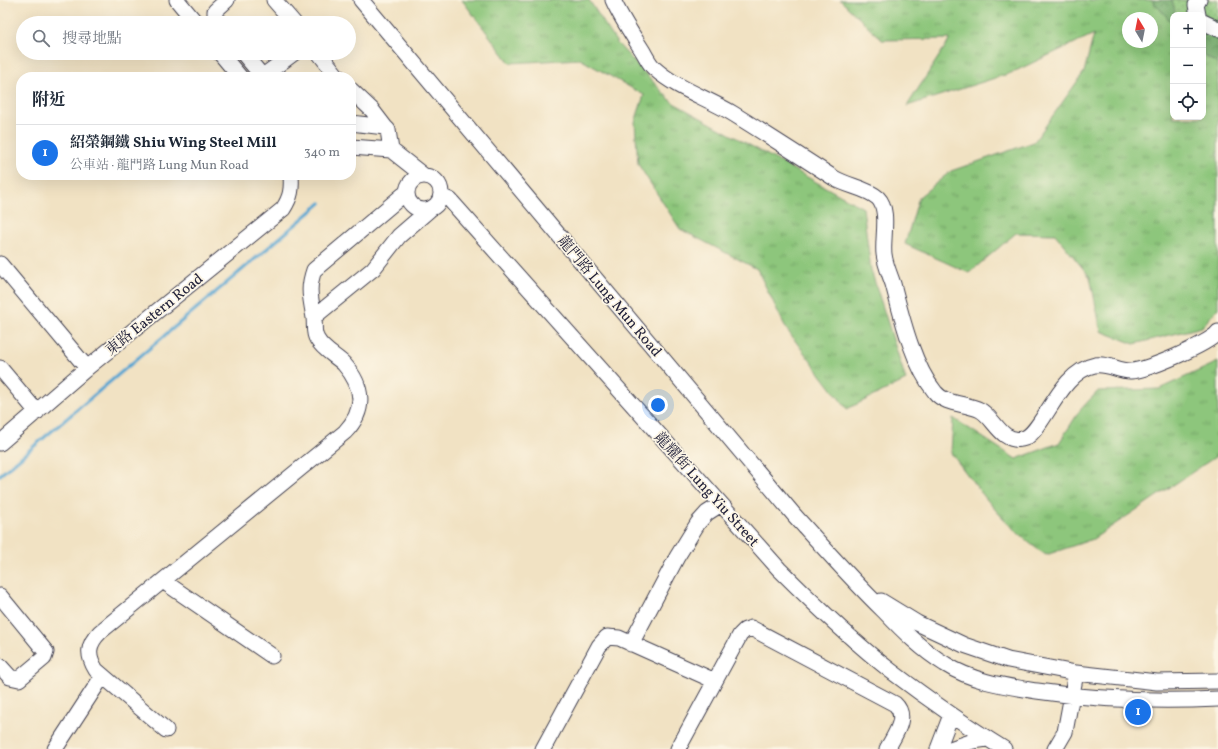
<!DOCTYPE html>
<html lang="zh-TW">
<head>
<meta charset="utf-8">
<style>
	body { margin:0; font-family:Vollkorn,"Noto Serif TC",serif; background:#f6f6f7; color:#1f2937 }
	.controls { position:absolute; right:12px; top:12px; display:grid; overflow:hidden; border-radius:8px; box-shadow:0 4px 16px #0002 }
	.controls button { width:36px; height:36px; display:grid; place-items:center; padding:0; border:0; border-bottom:1px solid #e0e1e3; background:#fff; color:#1f2937; font:20px sans-serif }
	.compass { position:absolute; left:1122px; top:12px; width:36px; height:36px; border-radius:50%; background:#fff; box-shadow:0 4px 16px #0002; rotate:350deg }
	.you { position:absolute; left:658px; top:405px; width:14px; height:14px; margin:-10px; border:3px solid #fff; border-radius:50%; background:#1a73e8; box-shadow:0 0 0 6px #1a73e833 }
	.badge { display:grid; place-items:center; width:26px; height:26px; border-radius:50%; background:#1a73e8; color:#fff; font-size:13px; font-weight:700 }
	.pin { position:absolute; translate:-50% -50%; border:2px solid #fff; box-shadow:0 1px 4px #0006 }
	.list { margin:0; padding:0; list-style:none }
	h2 { display:flex; justify-content:space-between; align-items:center; height:52px; margin:0; padding:0 16px; font-size:17px }
	h2 small { font-size:13px; font-weight:400; color:#747a83 }
	.list li { display:grid; grid-template-columns:26px 1fr auto; gap:12px; align-items:center; box-sizing:border-box; height:56px; padding:0 16px; border-top:1px solid #e0e1e3 }
	.list b { display:block; font-size:15px; white-space:nowrap }
	.list p { margin:0; font-size:13px; white-space:nowrap; color:#747a83 }
	.list em { font-size:13px; font-style:normal; color:#747a83 }
	.icon { flex:none; width:22px; height:22px; fill:none; stroke:currentColor; stroke-width:2; stroke-linecap:round; stroke-linejoin:round }
	.map { position:relative; flex:none; width:1218px; height:749px; overflow:hidden }
	.search { position:absolute; background:#fff; box-shadow:0 4px 16px #0002; left:16px; top:16px; width:340px; height:44px; display:flex; align-items:center; gap:10px; box-sizing:border-box; padding:0 14px; border-radius:22px; color:#747a83; font-size:15px }
	.panel { position:absolute; background:#fff; box-shadow:0 4px 16px #0002; left:16px; top:72px; width:340px; height:108px; border-radius:16px }
	.map>svg:first-child { display:block }
	.grass { fill:url(#grass-tufts); stroke:#58745b; fill-rule:evenodd }
	.forest { fill:url(#forest-crowns); stroke:#4a6653 }
	.park { fill:url(#park-dots); stroke:#58745b }
	.lines { fill:none; stroke-linecap:round; stroke-linejoin:round }
	.stream { stroke:#58a6d1; stroke-width:3.5 }
	.minor-casing { stroke:#413f4f; stroke-width:17 }
	.minor { stroke:#fff; stroke-width:15 }
	.labels { text-anchor:middle; stroke-width:3.5; stroke-linejoin:round; paint-order:stroke }
	.street-label { font-size:15px; fill:#22223b; stroke:#fcf5e5 }
</style>
</head>
<body>
<div class="map">
<svg width="1218" height="749" viewBox="0 0 1218 749">
	<defs>
		<pattern id="grass-tufts" width="24" height="20" patternUnits="userSpaceOnUse"><rect width="24" height="20" fill="#8dc67b"/><path d="M3 7l-1-3M5 7V3M7 7l1-3M15 17l-1-3M17 17v-4M19 17l1-3" fill="none" stroke="#73a066"/></pattern>
		<pattern id="forest-crowns" width="20" height="18" patternUnits="userSpaceOnUse"><rect width="20" height="18" fill="#72ab6b"/><path d="M2 6a3 3 0 1 1 6 0M12 15a3 3 0 1 1 6 0" fill="none" stroke="#5d8b59"/></pattern>
		<pattern id="park-dots" width="8" height="8" patternUnits="userSpaceOnUse"><rect width="8" height="8" fill="#8dc67b"/><path d="M2 2h.1M6 6h.1" fill="none" stroke="#73a066" stroke-width="1.8" stroke-linecap="round"/></pattern>
	</defs>
	<rect width="100%" height="100%" fill="#fcf5e5"/>
	<filter id="ink" filterUnits="userSpaceOnUse"><feTurbulence type="fractalNoise" baseFrequency=".025" numOctaves="2"/><feDisplacementMap in="SourceGraphic" scale="8" xChannelSelector="R" yChannelSelector="G"/><feConvolveMatrix kernelMatrix="1 2 1 2 8 2 1 2 1" color-interpolation-filters="sRGB"/></filter>
	<filter id="wash" filterUnits="userSpaceOnUse"><feTurbulence type="fractalNoise" baseFrequency=".012" numOctaves="4" result="noise"/><feDisplacementMap in="SourceGraphic" scale="16" xChannelSelector="R" yChannelSelector="G"/><feGaussianBlur stdDeviation="0.9" result="paint"/><feColorMatrix in="noise" values="0 0 0 0 0 0 0 0 0 0 0 0 0 0 0 0 0 1.4 0 .05"/><feComposite in="paint" operator="in"/></filter>
	<g filter="url(#wash)">
		<rect width="100%" height="100%" fill="#f1e2c3"/>
		<path class="grass" d="M 462,0 L 589,0 L 617,43 L 672,102 L 863,208 L 871,270 L 906,380 L 847,409 L 787,330 L 757,269 L 680,229 L 638,164 L 635,122 L 644,95 L 580,59 L 510,63 Z
			M 840,0 L 1152,0 L 1173,24 L 1173,117 L 1203,117 L 1203,55 L 1218,64 L 1218,308 L 1202,327 L 1134,344 L 1101,331 L 1090,277 L 1055,234 L 1016,233 L 969,273 L 905,244 L 919,197 L 951,171 L 1034,142 L 1084,72 L 1094,34 L 1011,73 L 907,106 L 950,39 L 882,40 ZM 1128,18 L 1152,18 L 1152,42 L 1128,42 Z
			M 1218,362 L 1218,455 L 1093,539 L 1046,555 C 1006,529 979,490 951,453 L 953,418 L 1016,459 L 1059,443 L 1080,410 L 1098,391 L 1159,389 Z"/>
		<path class="forest" d="M 1152,0 L 1199,0 L 1218,16 L 1218,64 L 1203,55 L 1203,15 L 1173,15 L 1173,24 Z"/>
		<path class="park" d="M 1172,0 L 1218,0 L 1218,23 L 1203,15 L 1176,15 Z"/>
		<g class="lines">
			<path class="stream" d="M 0,475 L 321,203"/>
		</g>
	</g>
	<g filter="url(#ink)">
		<g class="lines">
			<g class="minor-casing">
				<path id="minor" d="M 177,0 L 196,23
					M 274,0 L 294,23
					M 361,0 L 795,516 C 824,548 853,581 884,611 C 903,631 922,650 945,664 C 973,682 1006,686 1037,691 C 1097,700 1157,702 1218,699
					M 613,0 C 621,18 632,34 642,50 C 646,56 649,64 655,69 C 676,88 707,98 732,113 C 766,134 800,156 834,178 C 847,186 867,188 878,198 C 890,210 882,239 884,254 C 885,264 890,275 893,284 C 902,318 913,365 935,392 C 945,405 966,403 980,410 C 994,417 1001,443 1022,439 C 1043,435 1058,372 1095,365 C 1108,363 1118,371 1130,371 C 1144,372 1211,343 1218,332
					M 1198,15 L 1196,5 L 1199,0
					M 1203,22 L 1218,29
					M 220,23 L 215,16 L 215,11 L 227,0
					M 220,53 L 240,77
					M 243,53 L 263,77
					M 319,53 L 338,77
					M 263,76 L 294,53
					M 351,90 L 372,110 L 385,127
					M 351,123 L 385,127 L 388,130 L 391,150
					M 351,147 L 391,150 L 424,176
					M407 193a17 17 0 1 1 34 0a17 17 0 1 1-34 0Z
					M 441,196 L 450,200 L 779,569 C 815,605 851,640 891,671 C 928,699 965,725 1004,749
					M 0,264 L 87,368
					M 314,317 L 373,269 L 399,236 L 429,210
					M 0,368 L 37,412
					M 0,443 L 87,368 L 283,209 C 291,197 292,189 291,175
					M 163,581 L 272,656
					M 0,596 L 46,652 L 44,658 L 19,679 L 10,677 L 0,666
					M 881,601 L 917,623 L 964,645 L 1008,660 L 1076,673 L 1157,682 L 1218,681
					M 631,644 L 677,557 L 698,523 L 707,513 L 721,504
					M 166,730 L 96,670 C 87,655 87,645 100,632 L 345,432 C 366,410 364,387 344,364 C 336,356 323,350 317,339 C 313,333 315,325 314,318 C 311,298 307,290 314,270 L 403,195 L 407,193
					M 55,749 L 102,677
					M 543,749 L 599,646 L 607,637 L 619,638 L 715,681
					M 678,749 L 740,635 L 745,630 L 751,628 L 895,704 C 909,717 894,736 887,749
					M 938,749 L 951,715
					M 950,749 L 973,741 L 987,739
					M 1055,749 L 1065,732 L 1076,673"/>
			</g>
			<use href="#minor" class="minor"/>
		</g>
	</g>
	<g class="labels">
		<g class="street-label">
			<text transform="translate(610 296) rotate(50)" y="5">龍門路 Lung Mun Road</text>
			<text transform="translate(154 314) rotate(-39)" y="5">東路 Eastern Road</text>
			<text transform="translate(707 489) rotate(48)" y="5">龍耀街 Lung Yiu Street</text>
		</g>
	</g>
</svg>
<div class="controls">
<button>+</button>
<button>−</button>
<button><svg class="icon" aria-label="locate" viewBox="0 0 24 24"><circle cx="12" cy="12" r="6"/><path d="M12 2v4M12 18v4M2 12h4M18 12h4"/></svg></button>
</div>
<svg class="compass" viewBox="-18 -18 36 36"><path d="M0-13l5 13h-10z" fill="#e53935"/><path d="M0 13l5-13h-10z" fill="#747a83"/></svg>
<div class="you"></div>
<div class="pin badge" style="left:1138px;top:712px">1</div>
<div class="search"><svg class="icon" aria-label="search" viewBox="0 0 24 24"><circle cx="10" cy="10" r="6"/><path d="M15 15l6 6"/></svg>搜尋地點</div>
<section class="panel">
<h2>附近<small></small></h2>
<ul class="list">
<li><span class="badge">1</span><div><b>紹榮鋼鐵 Shiu Wing Steel Mill</b><p>公車站 · 龍門路 Lung Mun Road</p></div><em>340 m</em></li>
</ul>
</section>
</div>
</body>
</html>
